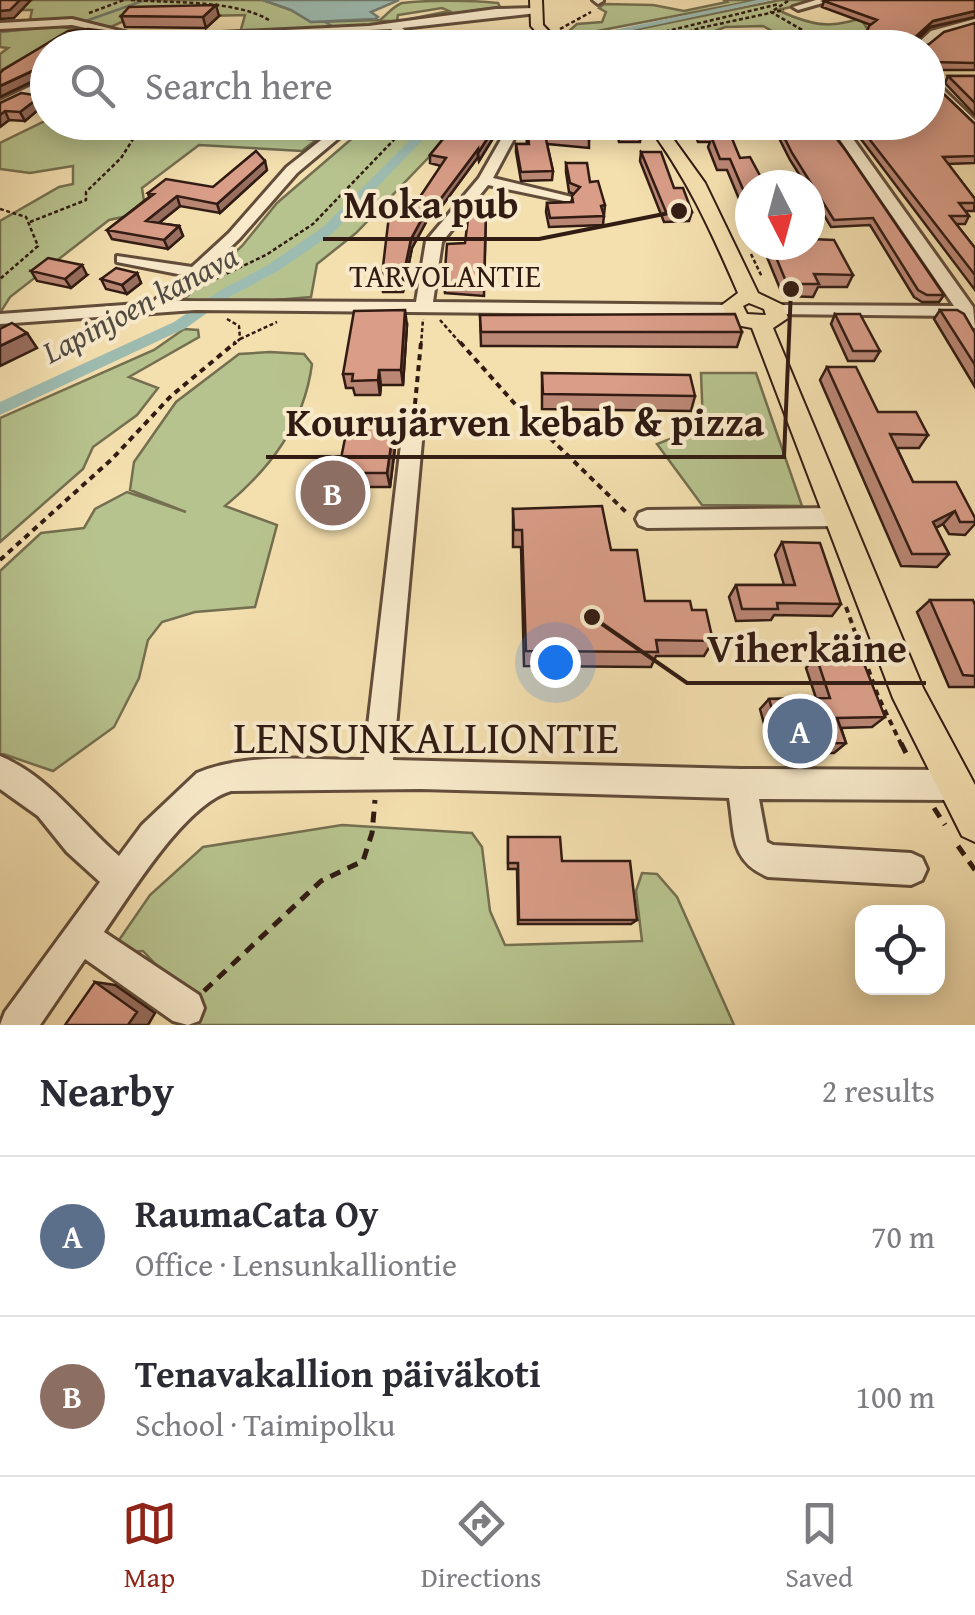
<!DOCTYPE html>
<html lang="en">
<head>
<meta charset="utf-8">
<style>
	body { margin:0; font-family:"Gentium Book Plus",serif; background:#f7f7f7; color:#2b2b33 }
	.controls { position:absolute; right:30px; bottom:30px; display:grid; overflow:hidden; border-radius:20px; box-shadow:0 5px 25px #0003 }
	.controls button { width:90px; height:90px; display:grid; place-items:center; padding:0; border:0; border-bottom:2px solid #e1e1e2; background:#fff; color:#2b2b33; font:50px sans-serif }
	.compass { position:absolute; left:735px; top:170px; width:90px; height:90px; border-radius:50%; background:#fff; box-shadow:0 5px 25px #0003; rotate:174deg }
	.you { position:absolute; left:555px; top:662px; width:35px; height:35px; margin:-25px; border:8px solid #fff; border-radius:50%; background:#1a73e8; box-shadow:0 0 0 15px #1a73e833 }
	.badge { display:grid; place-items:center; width:65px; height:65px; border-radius:50%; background:#8f2418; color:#fff; font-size:32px; font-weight:700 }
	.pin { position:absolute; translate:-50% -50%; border:5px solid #fff; box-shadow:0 2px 10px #0006 }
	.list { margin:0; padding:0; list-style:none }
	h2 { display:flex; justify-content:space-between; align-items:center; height:130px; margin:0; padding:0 40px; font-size:42px }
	h2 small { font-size:32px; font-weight:400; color:#7c7c81 }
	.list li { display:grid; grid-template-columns:65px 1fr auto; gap:30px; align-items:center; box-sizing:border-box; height:160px; padding:0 40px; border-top:2px solid #e1e1e2 }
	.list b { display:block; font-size:38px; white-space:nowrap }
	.list p { margin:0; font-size:32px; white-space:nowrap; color:#7c7c81 }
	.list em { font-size:32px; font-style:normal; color:#7c7c81 }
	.icon { flex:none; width:55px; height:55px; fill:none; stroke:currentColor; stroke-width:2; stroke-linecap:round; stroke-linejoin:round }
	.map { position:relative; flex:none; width:975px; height:1025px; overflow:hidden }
	.search { position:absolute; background:#fff; box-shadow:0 5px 25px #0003; left:30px; right:30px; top:30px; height:110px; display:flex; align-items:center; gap:25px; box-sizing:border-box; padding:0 35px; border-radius:55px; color:#7c7c81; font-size:38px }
	.sheet { height:450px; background:#fff }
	nav { display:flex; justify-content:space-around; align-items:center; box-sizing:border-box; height:140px; border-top:2px solid #e1e1e2; background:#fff; font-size:28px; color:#7c7c81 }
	nav a { display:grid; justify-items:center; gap:5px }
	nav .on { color:#8f2418 }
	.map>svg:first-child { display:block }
	.green { fill:#b7c38e; stroke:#746f50; stroke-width:2.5 }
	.water { fill:#9dbcb1; stroke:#727c72; stroke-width:2.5 }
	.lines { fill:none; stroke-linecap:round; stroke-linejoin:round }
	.stream { stroke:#727c72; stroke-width:2.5 }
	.canal { fill:#9dbcb1; fill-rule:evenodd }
	.minor-casing { stroke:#624c3a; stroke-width:6 }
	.major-casing { stroke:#311b13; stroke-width:4 }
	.path-far2 { stroke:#311b13; stroke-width:2.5; stroke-dasharray:4 2.5; stroke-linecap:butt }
	.path-far1 { stroke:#311b13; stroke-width:4; stroke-dasharray:6 5; stroke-linecap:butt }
	.path { stroke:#311b13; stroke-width:5; stroke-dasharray:11 8; stroke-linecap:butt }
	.minor { fill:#f8eacb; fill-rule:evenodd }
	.major { fill:#f4dfaf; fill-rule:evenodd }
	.wall { fill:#bb8775; stroke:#311b13; stroke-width:2.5 }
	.shaded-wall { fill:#986e5f; stroke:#311b13; stroke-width:2.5 }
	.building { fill:#d99d88; stroke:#311b13; stroke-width:2.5 }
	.labels { text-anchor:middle; stroke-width:8; stroke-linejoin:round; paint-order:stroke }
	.far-street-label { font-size:32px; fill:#311b13; stroke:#f8eacb }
	.far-water-label { font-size:32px; font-style:italic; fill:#514b42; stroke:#f8eacb }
	.near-street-label { font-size:45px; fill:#311b13; stroke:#f8eacb }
	.leader { fill:none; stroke:#311b13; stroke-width:4 }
	.callout-dot { fill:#311b13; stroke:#f8eacb; stroke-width:4 }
	.callout-label { font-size:40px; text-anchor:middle; font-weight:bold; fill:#311b13; stroke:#f8eacb; stroke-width:8; stroke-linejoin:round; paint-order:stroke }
</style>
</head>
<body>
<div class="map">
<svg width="975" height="1025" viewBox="0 0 975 1025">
	<rect width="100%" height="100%" fill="#f4dfaf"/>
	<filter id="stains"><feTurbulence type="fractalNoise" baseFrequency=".002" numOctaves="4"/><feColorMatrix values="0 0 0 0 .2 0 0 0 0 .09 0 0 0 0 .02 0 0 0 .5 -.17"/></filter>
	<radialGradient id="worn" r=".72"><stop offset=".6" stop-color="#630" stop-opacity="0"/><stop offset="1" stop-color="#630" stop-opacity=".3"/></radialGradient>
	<path class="green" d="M 0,0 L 263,0 L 291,10 L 311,22 L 380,20 C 388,14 392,7 402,3 C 427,0 471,0 498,3 L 500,7 L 405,20 L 449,11 L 442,8 L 398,15 L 397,21 L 381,21 L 379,25 L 240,33 L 245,15 L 130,18 L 111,27 L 65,19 L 30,20 L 32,10 L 0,10 Z
		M 724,0 L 758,0 L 561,38 L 577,24 L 602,22 L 606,12 L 599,8 L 604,4 L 653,5 L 684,11 L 727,2 Z
		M 780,0 L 821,0 L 778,10 C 830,35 842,23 894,8 L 863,22 L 868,30 L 854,47 L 801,47 L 763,26 L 725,27 L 705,35 L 729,47 L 582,48 L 570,43 Z
		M 51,25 L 85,31 L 39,49 L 0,71 L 0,54 L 8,48 L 0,47 L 0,32 Z
		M 358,35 L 362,44 L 369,44 L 370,36 C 387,34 395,38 409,47 L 216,47 L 235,41 Z
		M 47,120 L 205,123 L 211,128 L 316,140 L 302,151 L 199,145 L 142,188 L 144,201 L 132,215 L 109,220 L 10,297 L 0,313 L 0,221 L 59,187 L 73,184 L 73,166 L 30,173 L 0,169 L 0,143 Z
		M 370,123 L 440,123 L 453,132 L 356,233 L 317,264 L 311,297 L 225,304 L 184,299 L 242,246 L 277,203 Z
		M 184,329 L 198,330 L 199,337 L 129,377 L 158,388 L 137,415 L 93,447 L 83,469 L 0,542 L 0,418 L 154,350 Z
		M 270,352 L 304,354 L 312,364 C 304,424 271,468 225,506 L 277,525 L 255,607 L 195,612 L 162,622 L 148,640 L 139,678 L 114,727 L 53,771 L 0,753 L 0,571 L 41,533 L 84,528 L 95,509 L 127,492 L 186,512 L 130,490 L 134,462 L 176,402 L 239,354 Z
		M 701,373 L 756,373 L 802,506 L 702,505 L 657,444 L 703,426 Z
		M 342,825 L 472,833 L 482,847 L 490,911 L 505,945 L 642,941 L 636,891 L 642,873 L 657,874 L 677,897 L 734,1025 L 200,1025 L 172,982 L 143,951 L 127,952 L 119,940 L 150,895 L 203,847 Z"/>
	<path class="water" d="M 263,0 L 399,0 L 371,12 L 378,17 L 375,19 L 311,22 L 291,10 Z"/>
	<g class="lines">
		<path class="stream" d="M 83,22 L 145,0
			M 325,22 L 334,27
			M 0,32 L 62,26
			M 342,34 L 345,39 L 372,48"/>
		<path class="canal" d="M 757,0 L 773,0 L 548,48 L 528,48 Z
			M 428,122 L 440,122 L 333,233 L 278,271 L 231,296 L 186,328 L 0,415 L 0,402 L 174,322 L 221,290 L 268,265 L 323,227 Z"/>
		<g class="minor-casing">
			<path id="minor" d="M 593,0 L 603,0 L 603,1 L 598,4 Z
				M 816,0 L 833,0 L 798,10 L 793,7 Z
				M 534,8 L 537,13 L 402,28 L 428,48 L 416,48 L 391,29 L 163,39 L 158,36 L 369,26 L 496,9 Z
				M 72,19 L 136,35 L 131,38 L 72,25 L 0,29 L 0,23 Z
				M 975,19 L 975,25 L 939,35 L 925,48 L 913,48 L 931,31 Z
				M 928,75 L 975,120 L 975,131 L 928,84 Z
				M 48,78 L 48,86 L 0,110 L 0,101 Z
				M 344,122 L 358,122 L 297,173 L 239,239 L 174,301 L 416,302 L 426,241 L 479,178 L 511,122 L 523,122 L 493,178 L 576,198 L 569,202 L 488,185 L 442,242 L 433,302 L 732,305 L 741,310 L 732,315 L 195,310 L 0,324 L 0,314 L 152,303 L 183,275 L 117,262 L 117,256 L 192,267 L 229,233 L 287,167 Z
				M 828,122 L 841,122 L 973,307 L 975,328 L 969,327 L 961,316 L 771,314 L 768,310 L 777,305 L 954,306 Z
				M 414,412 L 424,419 L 393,760 L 741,769 L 953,770 L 963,775 L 968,785 L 963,795 L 953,800 L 759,799 L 767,842 L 773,845 L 911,853 L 922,858 L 927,869 L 922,880 L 911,885 L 768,877 C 730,861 735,835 729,798 L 421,789 L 231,791 C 185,804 132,892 104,932 L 199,995 L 204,1008 L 199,1021 L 188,1025 L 173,1021 L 85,959 L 40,1025 L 0,1025 L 5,1012 L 100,882 L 67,852 L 38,816 L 0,789 L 0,756 C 50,777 80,822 119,856 L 142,825 L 197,773 C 247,752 310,760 364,760 L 404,419 Z
				M 839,508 L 847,511 L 850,517 L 847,523 L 839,526 L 647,528 L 639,525 L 636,519 L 639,513 L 647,510 Z"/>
		</g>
		<g class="major-casing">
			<path id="major" d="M 530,0 L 542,0 L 543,25 L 565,48 L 551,48 L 531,26 Z
				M 645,122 L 661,122 L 705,183 L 758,293 L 783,305 L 788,318 L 773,328 L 923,688 L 975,785 L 975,842 L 962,836 L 893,698 L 752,328 L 731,324 L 722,305 L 738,293 C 711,231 686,175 645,122 ZM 749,303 L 764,309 L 766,315 L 747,314 L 743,306 Z"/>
		</g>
		<path class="path-far2" d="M 131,0 C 172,3 235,0 269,20
			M 788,1 L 771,12 L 811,35 L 831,41 L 835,48
			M 89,13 L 124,0
			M 560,29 L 591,12
			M 657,39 L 659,33 L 779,4
			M 502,48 L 530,41
			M 639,48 L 700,28 L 784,10
			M 0,209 L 26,217 L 38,246 L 0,279
			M 30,222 L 86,200 L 86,192 L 121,158 L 144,122
			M 751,254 L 762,277
			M 209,282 L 266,255 L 313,224 L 411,122
			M 227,319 L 239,326 L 240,339 L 233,345
			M 440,320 L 462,345
			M 240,339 L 277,322
			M 421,345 L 423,319"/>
		<path class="path-far1" d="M 460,342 L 515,404 L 628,514
			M 415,404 L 421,342
			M 0,560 L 112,459 L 171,396 L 236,342
			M 846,607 L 878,696 L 902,746"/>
		<path class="path" d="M 901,743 L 909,759
			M 934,808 L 945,825
			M 958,846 L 975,870
			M 204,991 L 321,881 L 363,861 L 372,833 L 375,800"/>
		<use href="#minor" class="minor"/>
		<use href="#major" class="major"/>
	</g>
	<path class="wall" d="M 975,0 L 975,17 L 930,27 L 913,44 L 928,45 L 975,23 L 975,70 L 928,70 L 929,80 L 975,124 L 975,163 L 948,164 L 975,199 L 974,211 L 965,211 L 969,216 L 965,224 L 956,224 L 975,248 L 975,290 L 848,122 L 881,122 L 889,133 L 895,129 L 891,122 L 928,122 L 861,48 L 871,25 L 822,7 L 824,1 Z
		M 121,16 L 219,16 L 206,28 L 125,27 Z
		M 948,76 L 975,76 L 975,115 L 945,83 Z
		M 0,103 L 45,104 L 25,121 L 9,120 L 0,127 Z
		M 260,122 L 315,122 L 306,130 Z
		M 457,122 L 503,122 L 479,161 L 478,157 L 436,214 L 431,213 L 412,248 L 403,292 L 383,292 L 381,283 L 406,210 L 420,197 L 441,166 L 430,163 L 430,155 Z
		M 525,122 L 587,122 L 585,129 L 589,139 L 589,148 L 547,144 L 553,171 L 552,180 L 521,181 L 516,152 L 516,144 L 527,144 Z
		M 614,122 L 636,122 L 641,134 L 640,142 L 619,142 Z
		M 690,122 L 714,122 L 719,133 L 718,136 L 750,185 L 750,216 L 746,206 L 742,206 L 727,170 L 717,170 L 708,147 L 710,142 L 698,142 Z
		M 770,122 L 824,122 L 944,295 L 939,302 L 922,302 L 914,297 L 870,225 L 831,227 L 810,192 L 810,185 L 806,185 L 790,160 L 780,140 L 781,136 Z
		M 641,152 L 674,188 L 692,212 L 689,221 L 664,222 L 640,161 Z
		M 566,163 L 590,182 L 605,205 L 603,225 L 549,227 L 546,212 L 547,203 L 571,202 L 574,194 L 569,192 L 566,172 Z
		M 267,170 L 220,213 L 180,206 L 159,223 L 179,226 L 183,236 L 168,249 L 112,239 L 107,230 L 149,197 L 148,193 L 213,187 Z
		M 486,210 L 484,296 L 445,293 L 444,283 L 465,243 Z
		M 762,245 L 810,245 L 853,275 L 847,287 L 818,287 L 813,297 L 783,296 Z
		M 31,271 L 87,275 L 71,288 L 37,281 Z
		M 137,273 L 141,283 L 127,294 L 106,289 L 101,279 Z
		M 940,310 L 975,333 L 975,387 L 934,319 Z
		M 835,314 L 880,351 L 874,361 L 848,361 L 831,324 Z
		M 480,315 L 742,332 L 737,347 L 481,346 Z
		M 407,325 L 403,385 L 381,385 L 380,395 L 355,395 L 353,388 L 346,388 L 343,374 Z
		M 827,367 L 878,412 L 928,435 L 919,448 L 897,448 L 913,482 L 975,518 L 975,524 L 965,535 L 949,534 L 943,524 L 936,528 L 949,554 L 937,567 L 901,566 L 820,380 Z
		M 542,373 L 695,396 L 691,411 L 542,409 Z
		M 396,439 L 390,487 L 342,487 L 338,473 Z
		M 513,509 L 611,550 L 645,601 L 692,610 L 713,641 L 704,656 L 656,656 L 651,667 L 524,666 L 521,547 L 513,547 Z
		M 782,542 L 841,604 L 832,616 L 774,615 L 771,620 L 736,621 L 729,597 L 736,585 L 784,585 L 775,555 Z
		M 930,600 L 975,605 L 975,687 L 949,687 L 917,612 Z
		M 816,656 L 885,717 L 872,727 L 841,728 L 846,743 L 834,753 L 772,753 L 760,709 L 769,699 L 816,698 L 806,668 Z
		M 508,837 L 562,861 L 637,920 L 631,924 L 518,924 L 517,869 L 508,869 Z"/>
	<path class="shaded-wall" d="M 20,0 L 31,0 L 14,18 L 0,19 L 0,11 Z
		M 216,5 L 219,16 L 206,28 L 203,17 Z
		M 975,11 L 975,17 L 930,27 L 910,45 L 913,39 L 933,21 Z
		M 190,34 L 192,42 L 186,48 L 176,47 Z
		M 43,66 L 46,75 L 0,97 L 0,86 Z
		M 41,96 L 45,104 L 25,121 L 20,112 Z
		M 5,111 L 9,120 L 0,127 L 0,115 Z
		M 305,122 L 315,122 L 306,130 Z
		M 498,122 L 503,122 L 479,161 L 478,153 Z
		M 478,149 L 478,157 L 436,214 L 436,205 Z
		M 265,161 L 267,170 L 220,213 L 217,204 Z
		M 177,196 L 180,206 L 150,230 L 146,221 Z
		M 430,204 L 431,213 L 412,248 L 403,292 L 402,282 L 411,239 Z
		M 179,226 L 183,236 L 168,249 L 164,240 Z
		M 82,265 L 87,275 L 71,288 L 65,279 Z
		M 137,273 L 141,283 L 127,294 L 122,285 Z
		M 405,310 L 407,325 L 403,385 L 401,370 Z
		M 27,333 L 37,348 L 0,366 L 0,346 Z
		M 379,370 L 381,385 L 380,395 L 378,380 Z
		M 394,425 L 396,439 L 390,487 L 387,473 Z
		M 955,511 L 943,524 L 922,535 L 933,522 Z
		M 95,982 L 115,985 L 155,1013 L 148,1025 L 128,1025 Z"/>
	<path class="building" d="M 0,0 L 20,0 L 10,10 L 0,11 Z
		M 827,0 L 975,0 L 975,11 L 933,21 L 913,39 L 913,44 L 928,45 L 944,32 L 975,23 L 975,63 L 931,62 L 928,66 L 928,48 L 861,48 L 869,26 L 877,20 L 824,1 Z
		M 216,5 L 203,17 L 121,16 L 129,7 Z
		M 88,29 L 128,34 L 190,34 L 176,47 L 188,48 L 48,48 L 48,69 L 43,66 L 0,86 L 0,73 L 3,70 L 68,31 Z
		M 928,68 L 929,80 L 975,124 L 975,156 L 943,157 L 975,199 L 975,203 L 959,203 L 969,216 L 950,216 L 975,248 L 975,275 L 856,122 L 881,122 L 889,133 L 900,125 L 899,122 L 928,122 Z
		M 948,76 L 975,76 L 975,103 Z
		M 21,93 L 41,96 L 20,112 L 5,111 L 0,115 L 0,103 Z
		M 457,122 L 498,122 L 478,153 L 478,149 L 436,205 L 430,204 L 411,239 L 402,282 L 381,283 L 390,207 L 406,210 L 420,197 L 446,158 L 430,155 Z
		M 526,122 L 586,122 L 584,126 L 589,139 L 545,135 L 553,171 L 521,172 L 516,144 L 529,144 Z
		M 617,122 L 636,122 L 641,134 L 621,134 Z
		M 696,122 L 714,122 L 719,133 L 700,133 Z
		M 777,122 L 824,122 L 846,151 L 944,295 L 927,295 L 918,290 L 873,218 L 834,220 L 792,153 L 782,133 L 785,133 Z
		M 711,136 L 731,136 L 740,158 L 750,157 L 765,185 L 750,185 L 750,195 L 745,194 L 730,159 L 720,159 Z
		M 256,151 L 265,161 L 217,204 L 177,196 L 146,221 L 179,226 L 164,240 L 107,230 L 154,194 L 148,193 L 166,179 L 213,187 Z
		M 641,152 L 661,152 L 674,188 L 683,188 L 692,212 L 666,212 Z
		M 566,163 L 587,163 L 590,182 L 598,181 L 605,205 L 601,206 L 604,216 L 550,218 L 547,203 L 573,202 L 572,196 L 580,187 L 570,183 Z
		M 469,210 L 486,210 L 484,286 L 444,283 L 447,244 L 465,243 Z
		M 810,239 L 834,240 L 853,275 L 814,274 L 819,284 L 787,284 L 771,245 L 810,245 Z
		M 48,258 L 82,265 L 65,279 L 31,271 Z
		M 116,268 L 137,273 L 122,285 L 101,279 Z
		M 405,310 L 401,370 L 379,370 L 378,380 L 352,381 L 353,374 L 343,374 L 354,311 Z
		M 940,310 L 957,310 L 964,314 L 975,333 L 975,365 Z
		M 735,314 L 742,332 L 481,332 L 480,315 Z
		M 835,314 L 860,314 L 880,351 L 853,351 Z
		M 12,323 L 27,333 L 0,346 L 0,329 Z
		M 827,367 L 856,367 L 878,412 L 916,412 L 928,435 L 890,434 L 913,482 L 956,482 L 975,518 L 975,522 L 960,522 L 955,511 L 933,522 L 949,554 L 912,554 Z
		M 542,373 L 690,375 L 695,396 L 543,394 Z
		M 348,424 L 394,425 L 387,473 L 338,473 Z
		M 602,506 L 611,550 L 637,550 L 645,601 L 690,601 L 692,610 L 706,610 L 713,641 L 656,640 L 658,652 L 526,651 L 522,530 L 514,530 L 513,509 Z
		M 782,542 L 820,543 L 841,604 L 777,603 L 778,609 L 742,609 L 736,585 L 795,585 Z
		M 930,600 L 973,600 L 975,605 L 975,676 L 963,675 Z
		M 816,656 L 861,656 L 885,717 L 837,718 L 846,743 L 782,744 L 769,699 L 830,698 Z
		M 508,837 L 560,837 L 562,861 L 630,861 L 637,920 L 519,920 L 518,863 L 508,863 Z
		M 95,982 L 137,1012 L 128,1025 L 65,1025 Z"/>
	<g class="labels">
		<g class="far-street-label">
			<text x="445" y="287">TARVOLANTIE</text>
		</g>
		<g class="far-water-label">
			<text transform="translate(140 304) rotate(-28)" y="11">Lapinjoen kanava</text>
		</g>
		<g class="near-street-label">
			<text x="426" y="753">LENSUNKALLIONTIE</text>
		</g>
	</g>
	<path class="leader" d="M679 211L539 239H323M791 289L784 457H266M592 617L687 683H926"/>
	<g class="callout-dot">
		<circle cx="679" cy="211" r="10"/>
		<circle cx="791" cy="289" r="10"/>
		<circle cx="592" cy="617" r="10"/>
	</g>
	<g class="callout-label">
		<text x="431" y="218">Moka pub</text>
		<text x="525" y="436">Kourujärven kebab &amp; pizza</text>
		<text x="807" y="662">Viherkäine</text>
	</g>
	<rect width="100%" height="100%" filter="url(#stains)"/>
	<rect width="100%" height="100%" fill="url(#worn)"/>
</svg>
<div class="controls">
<button><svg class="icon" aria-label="locate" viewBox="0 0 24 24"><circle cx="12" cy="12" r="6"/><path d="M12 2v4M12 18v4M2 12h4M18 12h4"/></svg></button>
</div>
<svg class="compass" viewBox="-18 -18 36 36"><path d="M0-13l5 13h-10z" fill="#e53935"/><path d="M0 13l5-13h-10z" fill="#7c7c81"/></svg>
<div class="you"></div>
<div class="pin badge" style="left:800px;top:731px;background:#5c6f8a">A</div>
<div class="pin badge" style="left:333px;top:493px;background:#8d6e63">B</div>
<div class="search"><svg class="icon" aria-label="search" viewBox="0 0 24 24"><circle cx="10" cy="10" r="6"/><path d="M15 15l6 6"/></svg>Search here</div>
</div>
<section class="sheet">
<h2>Nearby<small>2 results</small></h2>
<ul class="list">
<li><span class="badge" style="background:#5c6f8a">A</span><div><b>RaumaCata Oy</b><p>Office · Lensunkalliontie</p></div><em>70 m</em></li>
<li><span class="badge" style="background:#8d6e63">B</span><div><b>Tenavakallion päiväkoti</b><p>School · Taimipolku</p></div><em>100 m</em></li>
</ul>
</section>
<nav>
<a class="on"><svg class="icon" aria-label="map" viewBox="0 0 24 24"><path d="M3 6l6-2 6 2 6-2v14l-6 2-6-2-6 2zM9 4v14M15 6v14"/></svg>Map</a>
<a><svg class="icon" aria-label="directions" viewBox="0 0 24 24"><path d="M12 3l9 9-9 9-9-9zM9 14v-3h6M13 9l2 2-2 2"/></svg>Directions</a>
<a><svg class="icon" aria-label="saved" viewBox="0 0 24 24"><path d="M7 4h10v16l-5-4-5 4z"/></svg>Saved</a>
</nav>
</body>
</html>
